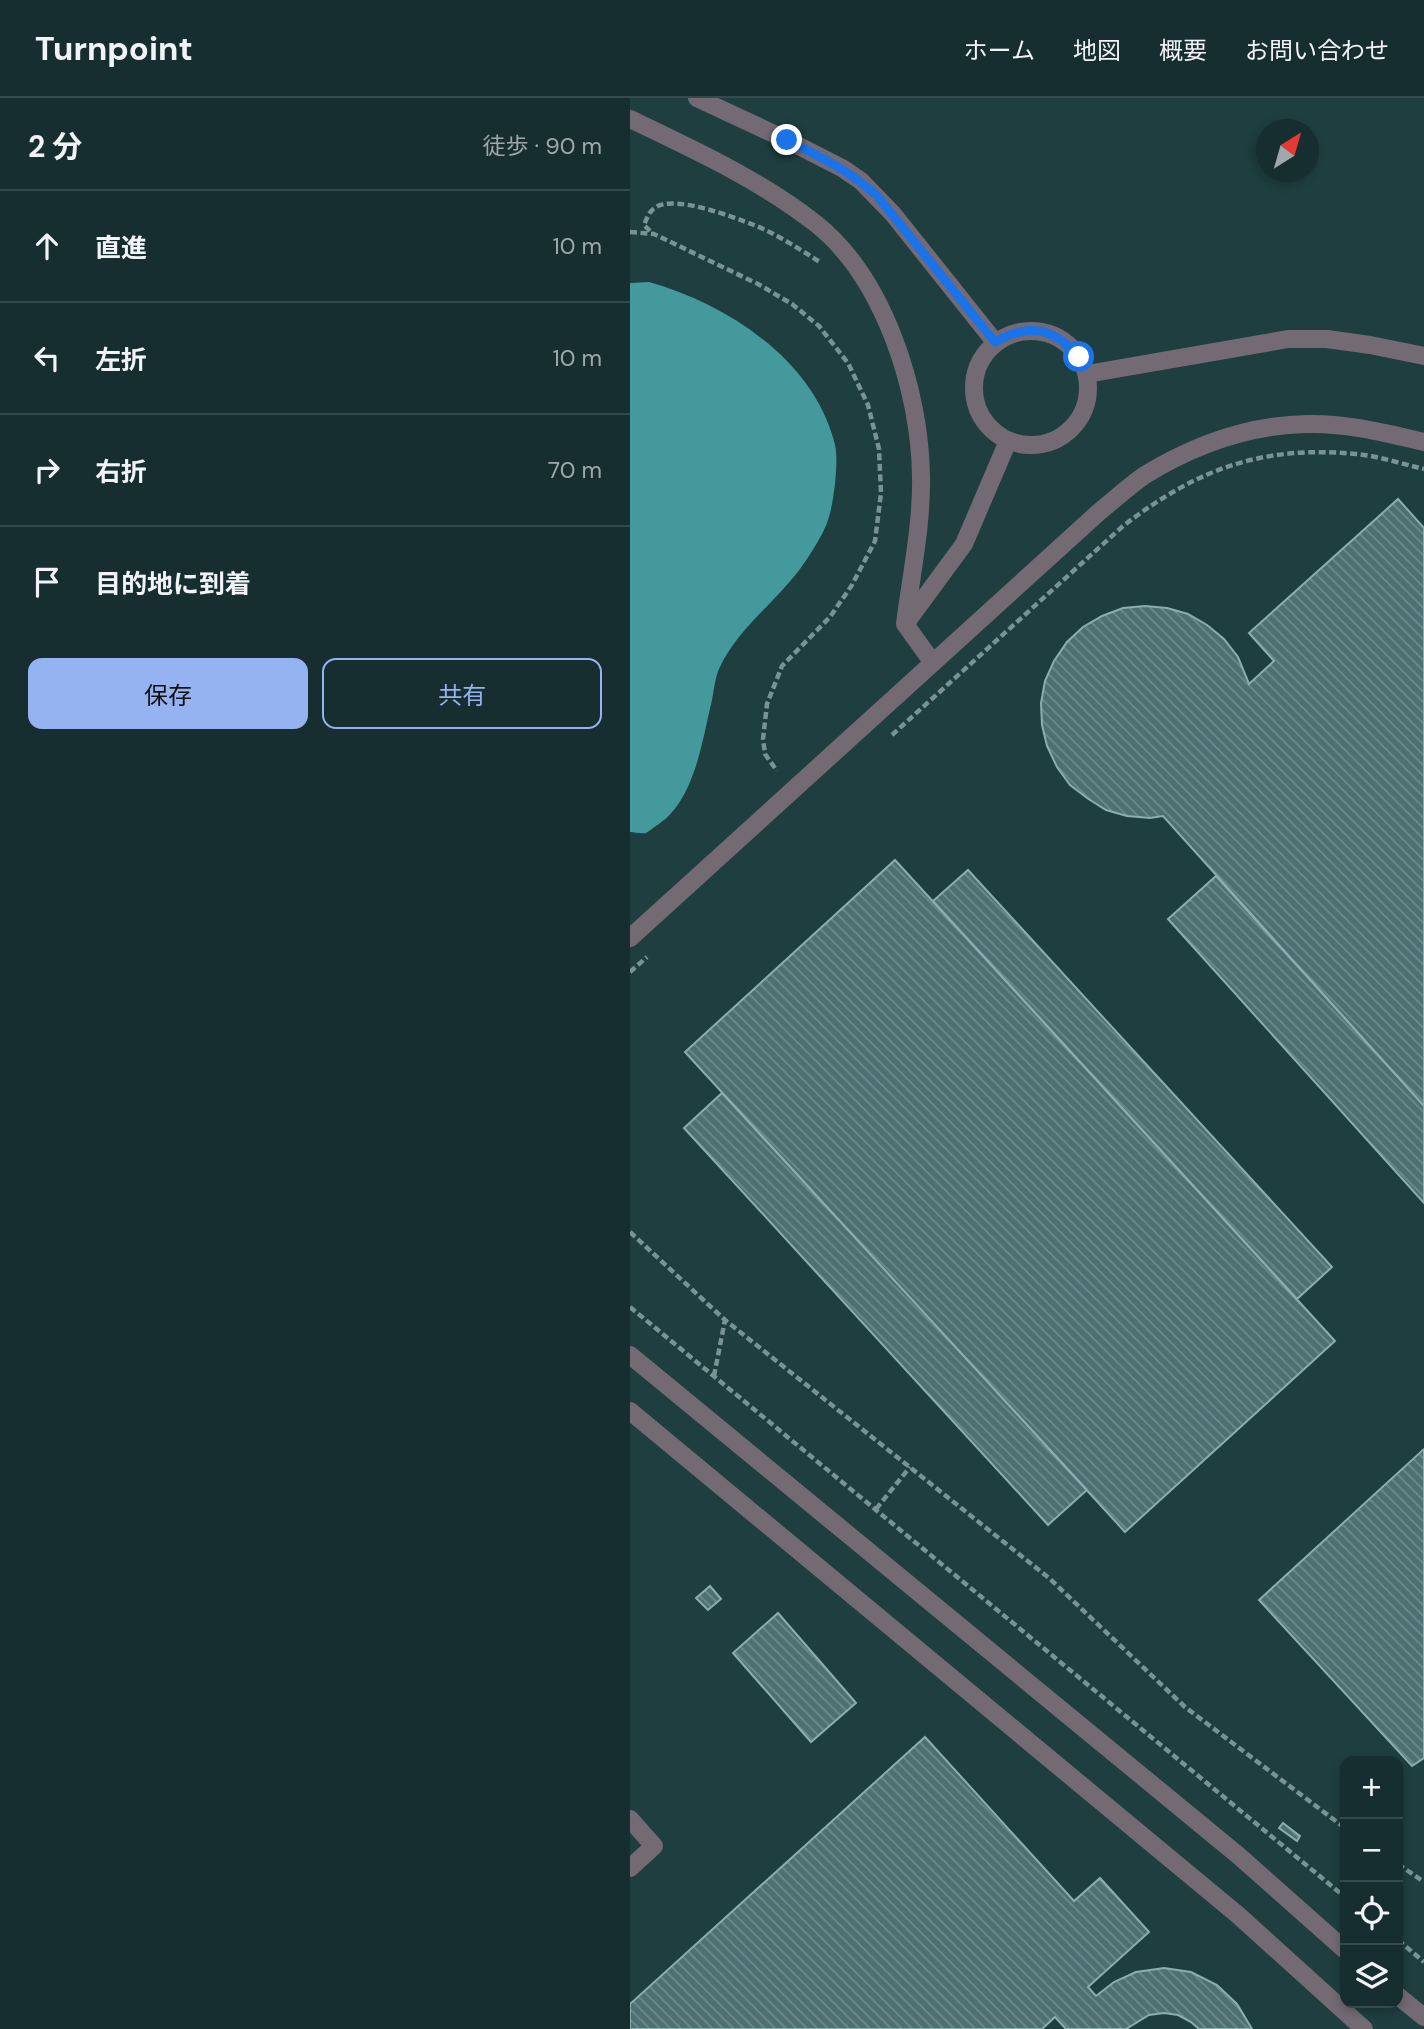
<!DOCTYPE html>
<html lang="ja">
<head>
<meta charset="utf-8">
<style>
	body { margin:0; font-family:"DM Sans","Noto Sans JP",sans-serif; background:#233a3b; color:#f1f3f6 }
	.controls { position:absolute; right:21px; bottom:21px; display:grid; overflow:hidden; border-radius:14px; box-shadow:0 4px 10px #0003 }
	.controls button { width:63px; height:63px; display:grid; place-items:center; padding:0; border:0; border-bottom:2px solid #354a4b; background:#162e2f; color:#f1f3f6; font:35px sans-serif }
	.compass { position:absolute; left:626px; top:21px; width:63px; height:63px; border-radius:50%; background:#162e2f; box-shadow:0 4px 10px #0003; rotate:37deg }
	.stop { position:absolute; width:21px; height:21px; margin:-16px; border:5px solid #1a73e8; border-radius:50%; background:#fff }
	.stop.end { background:#1a73e8; border-color:#fff; box-shadow:0 2px 7px #0008 }
	.list { margin:0; padding:0; list-style:none }
	h2 { display:flex; justify-content:space-between; align-items:center; height:91px; margin:0; padding:0 28px; font-size:30px }
	h2 small { font-size:23px; font-weight:400; color:#9ea8aa }
	.list li { display:grid; grid-template-columns:46px 1fr auto; gap:21px; align-items:center; box-sizing:border-box; height:112px; padding:0 28px; border-top:2px solid #354a4b }
	.list b { display:block; font-size:26px; white-space:nowrap }
	.list em { font-size:23px; font-style:normal; color:#9ea8aa }
	.actions { display:flex; gap:14px; padding:21px 28px }
	.actions a { flex:1; padding:16px 0; border:2px solid #95b2f1; border-radius:14px; text-align:center; font-size:24px; color:#95b2f1 }
	.actions .main { background:#95b2f1; color:#111 }
	.icon { flex:none; width:38px; height:38px; fill:none; stroke:currentColor; stroke-width:2; stroke-linecap:round; stroke-linejoin:round }
	.map { position:relative; flex:none; width:794px; height:1931px; overflow:hidden }
	header { display:flex; align-items:center; gap:42px; box-sizing:border-box; height:98px; padding:0 35px; background:#162e2f; border-bottom:2px solid #354a4b }
	header strong { font-size:33px }
	nav { display:flex; gap:38px; margin-inline-start:auto; font-size:24px }
	main { display:flex }
	aside { flex:1; background:#162e2f }
	.map>svg:first-child { display:block }
	.water { fill:#44999d }
	.building { fill:url(#building-back-hatch); stroke:#8baeaf; stroke-width:2 }
	.lines { fill:none; stroke-linecap:round; stroke-linejoin:round }
	.path { stroke:#799293; stroke-width:4.5; stroke-dasharray:7 3.5; stroke-linecap:butt }
	.minor { stroke:#736a73; stroke-width:18 }
	.route { stroke:#1a73e8; stroke-width:9 }
</style>
</head>
<body>
<header>
<strong>Turnpoint</strong>
<nav><a>ホーム</a><a>地図</a><a>概要</a><a>お問い合わせ</a></nav>
</header>
<main>
<aside>
<h2>2 分<small>徒歩 · 90 m</small></h2>
<ul class="list">
<li><svg class="icon" aria-label="ahead" viewBox="0 0 24 24"><path d="M12 20V5M6 11l6-6 6 6"/></svg><div><b>直進</b></div><em>10 m</em></li>
<li><svg class="icon" aria-label="left" viewBox="0 0 24 24"><path d="M17 20v-9H6M10 6l-5 5 5 5"/></svg><div><b>左折</b></div><em>10 m</em></li>
<li><svg class="icon" aria-label="right" viewBox="0 0 24 24"><path d="M7 20v-9h11M14 6l5 5-5 5"/></svg><div><b>右折</b></div><em>70 m</em></li>
<li><svg class="icon" aria-label="arrive" viewBox="0 0 24 24"><path d="M6 21V4h12l-3 4 3 4H6"/></svg><div><b>目的地に到着</b></div></li>
</ul>
<div class="actions"><a class="main">保存</a><a>共有</a></div>
</aside>
<div class="map">
<svg width="794" height="1931" viewBox="0 0 794 1931">
	<defs>
		<pattern id="building-back-hatch" width="6" height="6" patternUnits="userSpaceOnUse" patternTransform="scale(1.75)"><rect width="6" height="6" fill="#4f7072"/><path d="M-1 5l2 2M0 0l6 6M5-1l2 2" fill="none" stroke="#6f8b8c"/></pattern>
	</defs>
	<rect width="100%" height="100%" fill="#1e3e3f"/>
	<path class="water" d="M 19,184 C 97,206 182,261 204,343 C 208,356 206,373 205,386 C 203,401 201,418 194,432 C 186,448 174,467 162,481 C 137,511 105,535 89,571 C 85,580 84,592 82,602 C 72,643 65,701 29,726 C 25,728 20,733 16,735 C 12,736 4,734 0,734 L 0,185 Z"/>
	<path class="building" d="M 768,401 L 794,430 L 794,1008 L 533,718 L 520,720 L 497,718 L 476,712 L 457,700 L 440,687 L 427,669 L 417,648 L 412,627 L 411,605 L 415,583 L 424,563 L 437,544 L 453,529 L 472,518 L 493,510 L 515,508 L 537,510 L 558,516 L 577,527 L 594,541 L 608,559 L 619,586 L 644,563 L 619,535 Z
		M 265,762 L 705,1243 L 495,1434 L 55,954 Z
		M 338,772 L 702,1169 L 667,1201 L 303,803 Z
		M 586,778 L 794,1008 L 794,1105 L 538,821 Z
		M 92,995 L 457,1392 L 418,1427 L 54,1030 Z
		M 794,1351 L 794,1660 L 782,1668 L 629,1502 Z
		M 80,1488 L 91,1501 L 78,1512 L 66,1500 Z
		M 148,1515 L 226,1605 L 181,1644 L 103,1555 Z
		M 295,1639 L 444,1803 L 470,1780 L 519,1834 L 458,1889 L 466,1898 L 484,1884 L 506,1874 L 534,1870 L 561,1874 L 587,1887 L 607,1906 L 622,1931 L 569,1931 L 561,1924 L 548,1917 L 534,1915 L 519,1917 L 496,1931 L 436,1931 L 425,1919 L 412,1931 L 0,1931 L 0,1906 Z
		M 653,1725 L 670,1738 L 667,1743 L 649,1730 Z"/>
	<g class="lines">
		<path class="path" d="M 20,133 L 14,127 C 17,120 19,113 26,109 C 46,97 103,119 124,127 C 147,136 169,151 190,164
			M 0,134 L 24,136 L 128,186 L 162,206 L 189,228 L 218,265 L 238,307 L 249,351 L 251,395 L 245,443 L 222,487 L 200,519 L 152,568 L 137,606 L 133,641 L 135,656 L 147,673
			M 262,637 L 493,428 C 567,371 632,347 726,356 C 749,358 772,366 794,371
			M 0,874 L 17,859
			M 0,1134 L 95,1222 L 419,1480 L 555,1609 L 715,1730
			M 0,1209 L 715,1799
			M 84,1278 L 95,1222
			M 246,1411 L 280,1369
			M 768,1766 L 794,1784
			M 768,1842 L 794,1864"/>
		<path class="minor" d="M 67,0 L 157,42 L 212,70 L 231,83 L 263,116 L 365,244
			M 0,21 C 63,51 130,82 185,125 C 254,179 290,293 291,378 C 292,427 281,478 275,526 L 303,565
			M344 290a57 57 0 1 1 114 0a57 57 0 1 1-114 0Z
			M 457,276 L 658,241 L 697,241 L 740,247 L 794,258
			M 276,525 L 334,446 L 378,343
			M 0,840 L 469,414 C 484,402 499,388 515,377 C 564,347 620,327 677,326 C 717,325 756,335 794,344
			M 0,1257 L 609,1758 L 715,1852
			M 0,1313 L 608,1817 L 734,1931
			M 0,1721 L 24,1748 L 0,1770
			M 768,1898 L 794,1919"/>
	</g>
	<g class="lines">
		<path class="route" d="M 157,42 C 190,59 221,73 248,99 L 365,244 C 399,225 423,229 449,259"/>
	</g>
</svg>
<div class="controls">
<button>+</button>
<button>−</button>
<button><svg class="icon" aria-label="locate" viewBox="0 0 24 24"><circle cx="12" cy="12" r="6"/><path d="M12 2v4M12 18v4M2 12h4M18 12h4"/></svg></button>
<button><svg class="icon" aria-label="layers" viewBox="0 0 24 24"><path d="M12 4l9 5-9 5-9-5zM3 14l9 5 9-5"/></svg></button>
</div>
<svg class="compass" viewBox="-18 -18 36 36"><path d="M0-13l5 13h-10z" fill="#e53935"/><path d="M0 13l5-13h-10z" fill="#9ea8aa"/></svg>
<div class="stop" style="left:449px;top:259px"></div>
<div class="stop end" style="left:157px;top:42px"></div>
</div>
</main>
</body>
</html>
